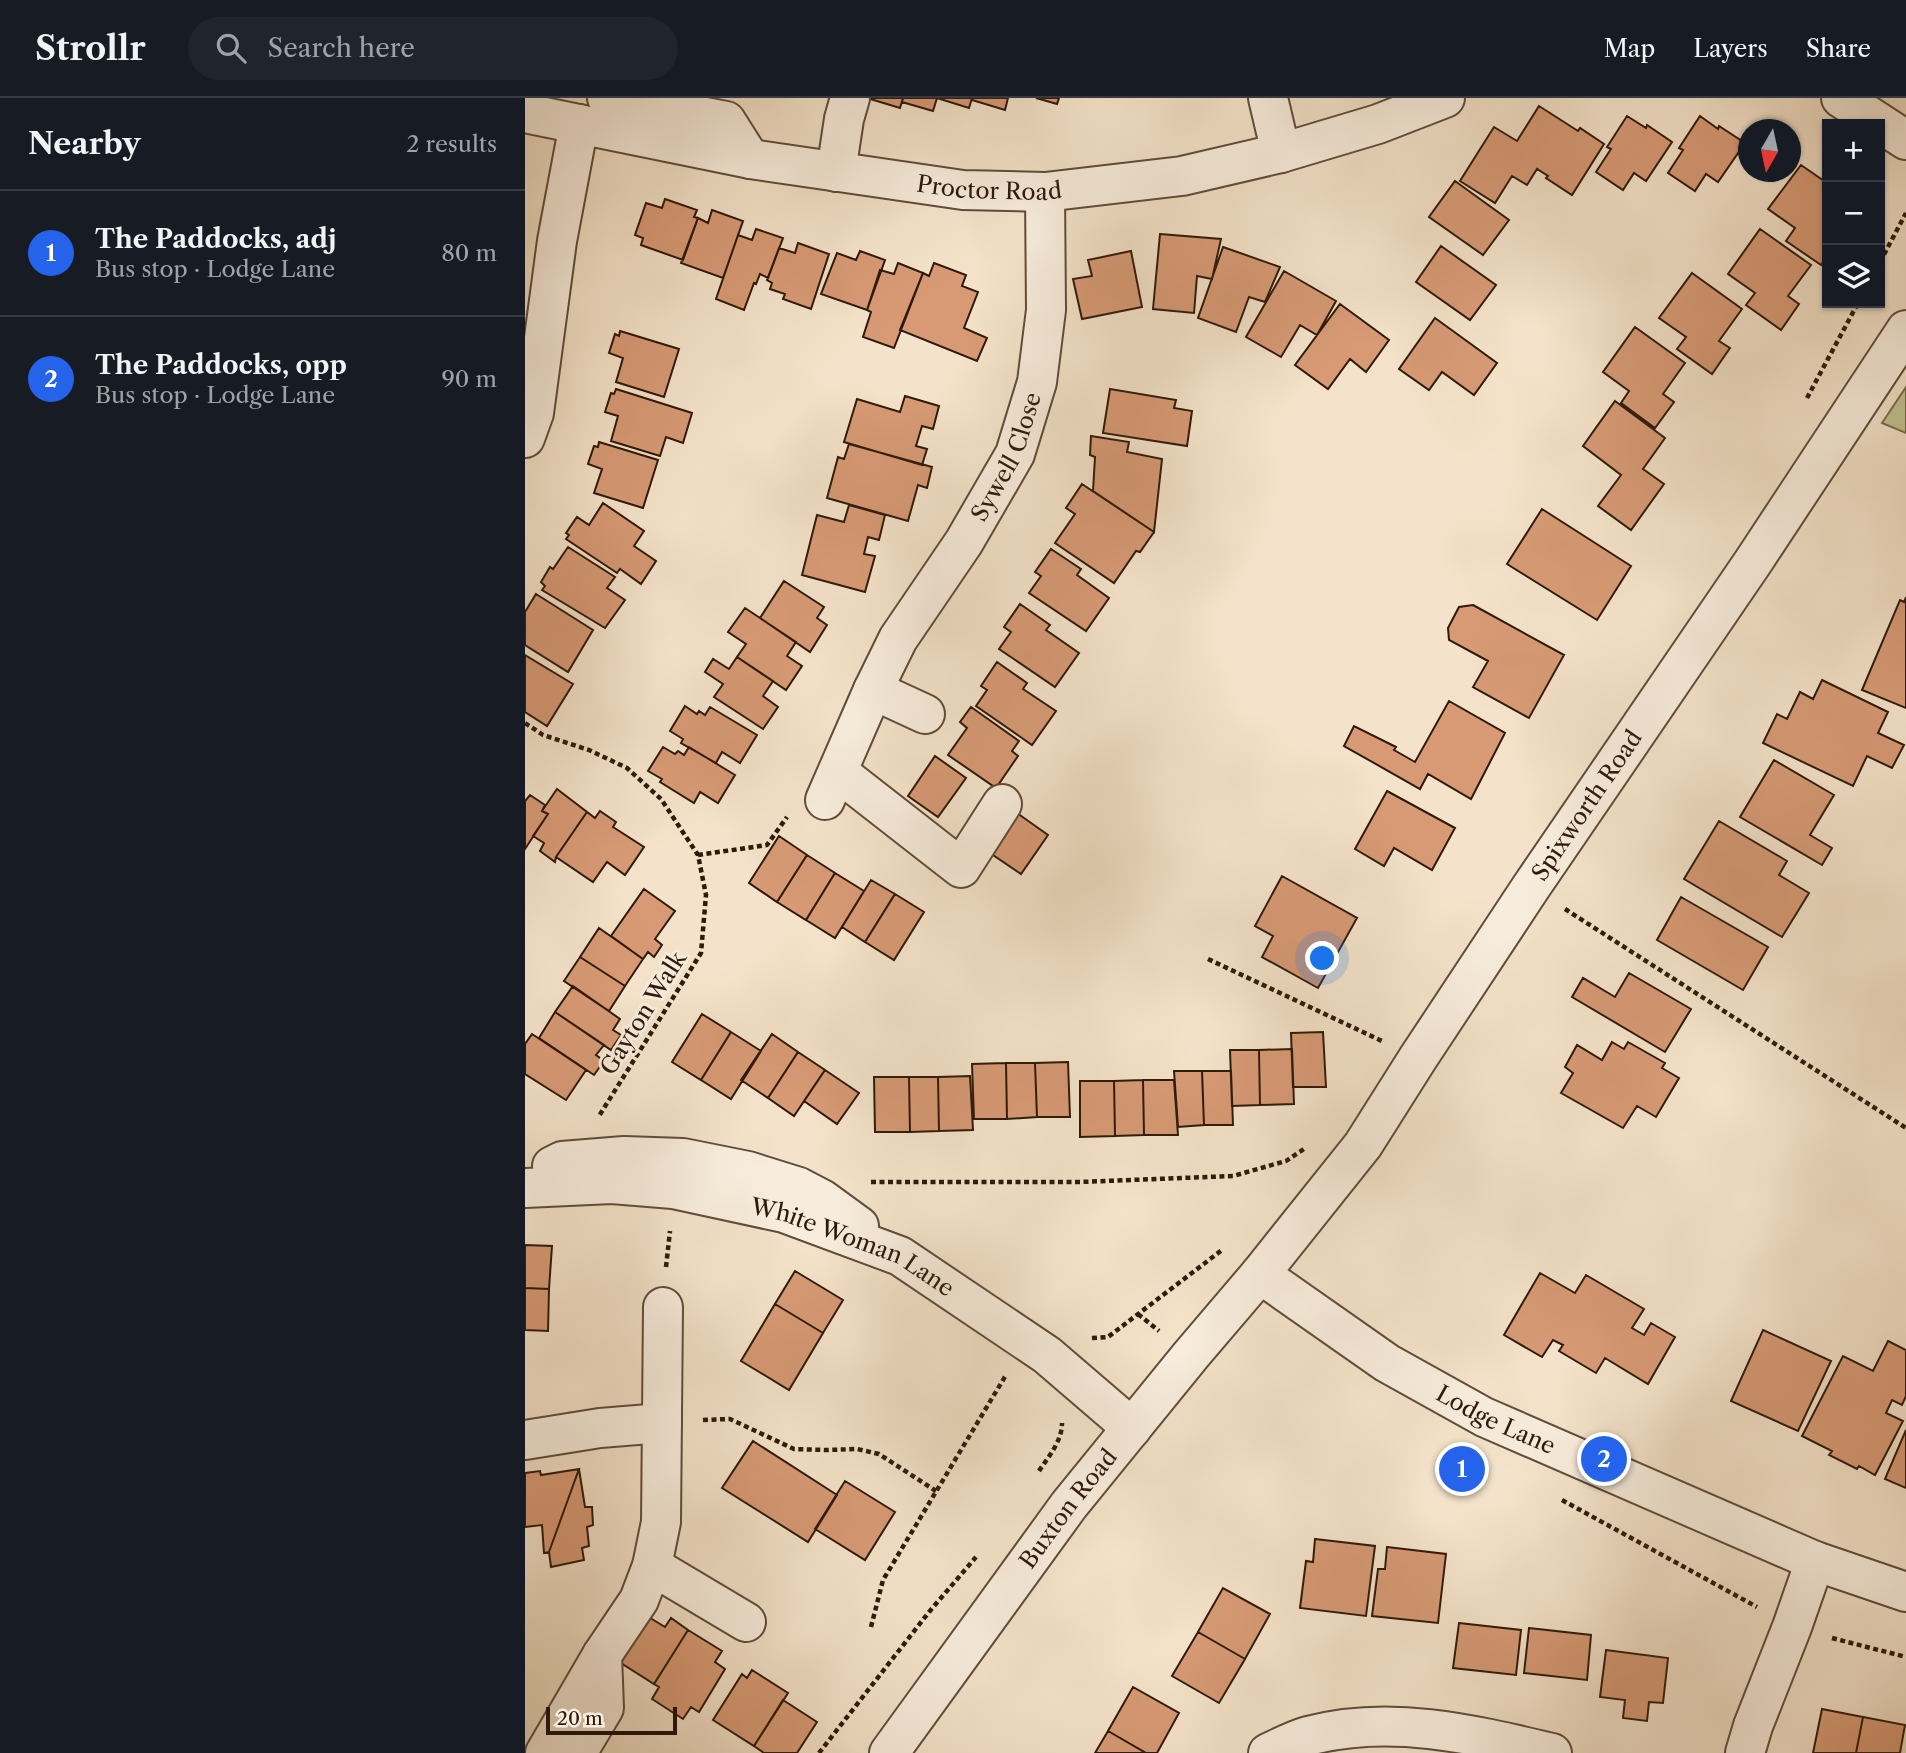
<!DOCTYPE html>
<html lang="en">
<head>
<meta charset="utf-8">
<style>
	body { margin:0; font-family:"Libre Caslon Text",serif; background:#20242c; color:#f1f3f6 }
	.controls { position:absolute; right:21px; top:21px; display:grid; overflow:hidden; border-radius:0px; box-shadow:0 2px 5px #0004 }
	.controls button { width:63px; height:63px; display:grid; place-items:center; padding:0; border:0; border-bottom:2px solid #363941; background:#171b24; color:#f1f3f6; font:35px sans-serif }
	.compass { position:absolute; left:1213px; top:21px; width:63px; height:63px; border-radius:50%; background:#171b24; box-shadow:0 2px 5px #0004; rotate:189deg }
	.scale { position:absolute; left:21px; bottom:18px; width:131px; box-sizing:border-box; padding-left:7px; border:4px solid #2e190b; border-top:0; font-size:19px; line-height:24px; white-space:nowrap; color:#2e190b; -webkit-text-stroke:5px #f8eddd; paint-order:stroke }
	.you { position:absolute; left:798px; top:861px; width:24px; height:24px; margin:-18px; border:5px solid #fff; border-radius:50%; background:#1a73e8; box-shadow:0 0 0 10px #1a73e833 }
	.badge { display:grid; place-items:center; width:46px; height:46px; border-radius:50%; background:#2563eb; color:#fff; font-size:23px; font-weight:700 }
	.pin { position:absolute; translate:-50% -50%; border:4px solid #fff; box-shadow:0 2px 7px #0006 }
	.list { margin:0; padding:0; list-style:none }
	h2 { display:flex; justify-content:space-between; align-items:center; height:91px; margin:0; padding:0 28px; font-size:30px }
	h2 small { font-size:23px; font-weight:400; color:#9ea1a6 }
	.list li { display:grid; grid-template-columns:46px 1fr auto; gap:21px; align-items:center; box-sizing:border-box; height:126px; padding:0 28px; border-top:2px solid #363941 }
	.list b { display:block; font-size:26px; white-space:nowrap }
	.list p { margin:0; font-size:23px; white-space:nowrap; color:#9ea1a6 }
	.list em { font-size:23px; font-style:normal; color:#9ea1a6 }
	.icon { flex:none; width:38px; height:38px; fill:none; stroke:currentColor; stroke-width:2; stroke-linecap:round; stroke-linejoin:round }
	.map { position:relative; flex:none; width:1381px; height:1655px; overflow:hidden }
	header { display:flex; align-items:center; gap:42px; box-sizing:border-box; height:98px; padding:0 35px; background:#171b24; border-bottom:2px solid #363941 }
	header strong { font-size:33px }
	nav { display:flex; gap:38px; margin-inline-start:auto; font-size:24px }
	.search { width:490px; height:63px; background:#20242c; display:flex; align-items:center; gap:18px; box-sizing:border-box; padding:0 24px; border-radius:38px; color:#9ea1a6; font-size:26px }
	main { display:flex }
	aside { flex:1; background:#171b24 }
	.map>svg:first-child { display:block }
	.green { fill:#c1c292; stroke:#786e4e; stroke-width:2 }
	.building { fill:#d79a75; stroke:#2e190b; stroke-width:2 }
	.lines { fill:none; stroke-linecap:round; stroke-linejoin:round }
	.minor-casing { stroke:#604c3b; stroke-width:42 }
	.path { stroke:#2e190b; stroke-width:4.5; stroke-dasharray:5 3.5; stroke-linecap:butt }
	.minor { stroke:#f8eddd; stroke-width:38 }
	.labels { text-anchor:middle; stroke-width:6; stroke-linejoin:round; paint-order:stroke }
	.street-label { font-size:23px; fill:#2e190b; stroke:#f8eddd }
</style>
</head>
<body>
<header>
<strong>Strollr</strong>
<div class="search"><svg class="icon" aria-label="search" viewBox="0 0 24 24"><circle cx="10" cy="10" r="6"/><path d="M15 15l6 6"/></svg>Search here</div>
<nav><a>Map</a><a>Layers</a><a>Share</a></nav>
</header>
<main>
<aside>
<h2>Nearby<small>2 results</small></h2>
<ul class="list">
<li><span class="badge">1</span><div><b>The Paddocks, adj</b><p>Bus stop · Lodge Lane</p></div><em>80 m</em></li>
<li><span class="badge">2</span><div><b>The Paddocks, opp</b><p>Bus stop · Lodge Lane</p></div><em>90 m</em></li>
</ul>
</aside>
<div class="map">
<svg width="1381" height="1655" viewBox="0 0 1381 1655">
	<rect width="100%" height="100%" fill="#f4e3ca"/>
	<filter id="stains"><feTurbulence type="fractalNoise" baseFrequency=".00286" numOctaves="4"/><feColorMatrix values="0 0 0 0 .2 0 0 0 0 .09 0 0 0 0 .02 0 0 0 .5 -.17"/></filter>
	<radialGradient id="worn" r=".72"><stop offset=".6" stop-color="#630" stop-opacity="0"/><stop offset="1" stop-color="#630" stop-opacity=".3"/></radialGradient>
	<path class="green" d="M 1381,289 L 1381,335 L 1357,325 Z"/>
	<path class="building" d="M 342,0 L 378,0 L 375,10 Z
		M 378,0 L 412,0 L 408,13 L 377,4 Z
		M 412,0 L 447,0 L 444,10 Z
		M 447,0 L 483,0 L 480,12 L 447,2 Z
		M 511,0 L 534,0 L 532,6 Z
		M 1014,8 L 1053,33 L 1055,30 L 1079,46 L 1047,97 L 1021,80 L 1023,78 L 1012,71 L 1002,87 L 987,78 L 970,105 L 935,83 L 969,29 L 992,43 Z
		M 1102,18 L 1121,30 L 1122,27 L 1147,44 L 1121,83 L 1109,75 L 1098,92 L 1071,74 L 1086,51 L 1082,49 Z
		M 1175,18 L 1193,31 L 1194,28 L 1220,45 L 1193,84 L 1181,76 L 1170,93 L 1143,75 L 1158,52 L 1154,50 Z
		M 1276,67 L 1302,85 L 1302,159 L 1296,167 L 1261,143 L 1270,130 L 1243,111 Z
		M 930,83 L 984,122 L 958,157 L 904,119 Z
		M 140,101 L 172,112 L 169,119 L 173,120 L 158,162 L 116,147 L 118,140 L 110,137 L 121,105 L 137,110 Z
		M 187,112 L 218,123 L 198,180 L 156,165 L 173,120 L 183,125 Z
		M 231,131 L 258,140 L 243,180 L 235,176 L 231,186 L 229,185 L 219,212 L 191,201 L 213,137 L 227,142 Z
		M 1235,131 L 1286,167 L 1263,198 L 1274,206 L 1256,232 L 1221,207 L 1230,195 L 1203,176 Z
		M 635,136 L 696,141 L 687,181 L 672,178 L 669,215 L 628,211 Z
		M 273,145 L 304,156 L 286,211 L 258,201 L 260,196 L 245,191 L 247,185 L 242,182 L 254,150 L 270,155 Z
		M 916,148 L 971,187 L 945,222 L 891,184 Z
		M 698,149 L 755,169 L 740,204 L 724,199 L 711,234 L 673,220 Z
		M 335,153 L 360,162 L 342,212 L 296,196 L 312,155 L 331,162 Z
		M 606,153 L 617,209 L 557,221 L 548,181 L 567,178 L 563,162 Z
		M 373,165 L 398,175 L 369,250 L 338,239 L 346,214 L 342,212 L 355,172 L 369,176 Z
		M 409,165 L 441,177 L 437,188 L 453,194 L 439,230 L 462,240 L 452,263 L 375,232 L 398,175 L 404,178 Z
		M 759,173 L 811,203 L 792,237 L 775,227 L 756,259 L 721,239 Z
		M 1167,175 L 1217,211 L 1194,243 L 1205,250 L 1187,276 L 1152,251 L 1161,239 L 1134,220 Z
		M 815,206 L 864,242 L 841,274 L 825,261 L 803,291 L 770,267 Z
		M 910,220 L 972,265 L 949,297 L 917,274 L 904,292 L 874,271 Z
		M 1110,229 L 1160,265 L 1138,296 L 1149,304 L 1130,330 L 1096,305 L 1104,293 L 1078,274 Z
		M 95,233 L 154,251 L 139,299 L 91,284 L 98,260 L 84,255 L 90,236 L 94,238 Z
		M 91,291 L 167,315 L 158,345 L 141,339 L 135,358 L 86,343 L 93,318 L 80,314 L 86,295 L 89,296 Z
		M 585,291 L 651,302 L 649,310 L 667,313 L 662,348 L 578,335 Z
		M 380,298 L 414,308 L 408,331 L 397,328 L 391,348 L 402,351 L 397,367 L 319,344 L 332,301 L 375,314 Z
		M 1090,303 L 1140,340 L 1118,371 L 1139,386 L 1106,432 L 1073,408 L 1096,377 L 1058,348 Z
		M 566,338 L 604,344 L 602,354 L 637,361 L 629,434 L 568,393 L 570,359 L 565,357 Z
		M 74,344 L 133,362 L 118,410 L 69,395 L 77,371 L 63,366 L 69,348 L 73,349 Z
		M 324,346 L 407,369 L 402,390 L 393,387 L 383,423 L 302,400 L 313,359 L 319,361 Z
		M 557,386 L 629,434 L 615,454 L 611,453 L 589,485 L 530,445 L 550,416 L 541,410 Z
		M 78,405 L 119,433 L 109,448 L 131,463 L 116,486 L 95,471 L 92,475 L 41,441 L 44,437 L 41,435 L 52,419 L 64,427 Z
		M 324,407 L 360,417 L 354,442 L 343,439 L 339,456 L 350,458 L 340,494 L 277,477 L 292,417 L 319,424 Z
		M 1017,411 L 1106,468 L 1072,522 L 982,466 Z
		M 43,449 L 90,479 L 82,490 L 100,502 L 80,530 L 17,492 L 20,488 L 16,484 L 25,469 L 28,471 Z
		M 526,451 L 556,471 L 552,477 L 584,500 L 561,533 L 504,495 L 516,478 L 510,474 Z
		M 259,483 L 299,509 L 292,520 L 302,527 L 285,554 L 235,520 Z
		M 11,496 L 68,532 L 43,574 L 0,547 L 0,514 Z
		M 1381,499 L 1381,610 L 1337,592 L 1375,502 L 1379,504 Z
		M 495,506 L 525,527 L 521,532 L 554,555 L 530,589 L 474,551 L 486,534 L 479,529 Z
		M 948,507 L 1039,557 L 1004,620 L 948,589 L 963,563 L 924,542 L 923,530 L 934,509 Z
		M 220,510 L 271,544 L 262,558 L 277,568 L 261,592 L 212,559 L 221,546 L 203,534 Z
		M 0,557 L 48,586 L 22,628 L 0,614 Z
		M 212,559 L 248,583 L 238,598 L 253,609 L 238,631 L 189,599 L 198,586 L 180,574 L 188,561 L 204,571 Z
		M 472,564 L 502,585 L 498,591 L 531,613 L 507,647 L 451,608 L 462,592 L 456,588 Z
		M 1297,582 L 1363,614 L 1353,635 L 1379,647 L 1367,670 L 1342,658 L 1328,688 L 1238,645 L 1252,616 L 1262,621 L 1275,594 L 1288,601 Z
		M 924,603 L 980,635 L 946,701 L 903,676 L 895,691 L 819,648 L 829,628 L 871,649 L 869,652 L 890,664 Z
		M 160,608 L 172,616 L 174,613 L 180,617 L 185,609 L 232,637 L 215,665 L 197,654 L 191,665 L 156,645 L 158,641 L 145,633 Z
		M 446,609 L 494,643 L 487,653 L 493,658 L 471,690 L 423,657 L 442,630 L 435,624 Z
		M 138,649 L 150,656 L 153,653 L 159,657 L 164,649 L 210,677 L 193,705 L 175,694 L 169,705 L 135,684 L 137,681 L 123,673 Z
		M 410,658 L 441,680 L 413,719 L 383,698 Z
		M 1249,662 L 1309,697 L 1285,737 L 1307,750 L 1297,767 L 1215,719 Z
		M 32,691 L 62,714 L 31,759 L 30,764 L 15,753 L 19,745 L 8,738 L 23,716 L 17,713 Z
		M 862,693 L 930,730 L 907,772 L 869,750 L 859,768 L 830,751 Z
		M 5,697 L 20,707 L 17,713 L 23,716 L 0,751 L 0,703 Z
		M 75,713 L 91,724 L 88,729 L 119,749 L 100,777 L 82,764 L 68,784 L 31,759 L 62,714 L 70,720 Z
		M 492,715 L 523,737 L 496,776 L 465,755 Z
		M 1194,723 L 1262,763 L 1254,777 L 1284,795 L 1257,839 L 1159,781 Z
		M 254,738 L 282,757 L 252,804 L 224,785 Z
		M 282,757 L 310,775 L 281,822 L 252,804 Z
		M 310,775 L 339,793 L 310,840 L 281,822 Z
		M 757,778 L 832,820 L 793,890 L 737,859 L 748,838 L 730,828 Z
		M 346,782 L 370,796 L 340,844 L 317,829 Z
		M 119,791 L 150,813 L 130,841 L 137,847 L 129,859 L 123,854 L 118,861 L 86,838 Z
		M 370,796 L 399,814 L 369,862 L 340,844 Z
		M 1156,799 L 1243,849 L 1218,892 L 1132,842 Z
		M 74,830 L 118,861 L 100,888 L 55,859 Z
		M 55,859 L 100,888 L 84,913 L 39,883 Z
		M 1104,875 L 1166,911 L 1140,954 L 1047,899 L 1058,880 L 1090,899 Z
		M 48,888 L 95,921 L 88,932 L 96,937 L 86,952 L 30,914 Z
		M 30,914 L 79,947 L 71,957 L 79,963 L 69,977 L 14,940 Z
		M 177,916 L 206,934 L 176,982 L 147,964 Z
		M 206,934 L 236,953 L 206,1001 L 176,982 Z
		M 798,934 L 801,989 L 768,989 L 766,935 Z
		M 7,936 L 61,972 L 41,1002 L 0,976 L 0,946 Z
		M 247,936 L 273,954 L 243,1000 L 216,982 Z
		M 1087,944 L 1099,951 L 1103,944 L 1140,965 L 1137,970 L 1154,980 L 1131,1019 L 1112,1008 L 1098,1030 L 1036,995 L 1048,975 L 1040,969 L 1052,947 L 1077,962 Z
		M 767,951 L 769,1006 L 735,1007 L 734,952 Z
		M 705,952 L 734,952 L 735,1007 L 707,1008 Z
		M 273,954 L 300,972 L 269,1018 L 243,1000 Z
		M 543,964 L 545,1019 L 512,1019 L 510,965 Z
		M 481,965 L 510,965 L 512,1019 L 482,1021 Z
		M 481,965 L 482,1021 L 449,1021 L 447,966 Z
		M 300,972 L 334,995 L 312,1026 L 279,1003 Z
		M 649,973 L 677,973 L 679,1027 L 653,1029 Z
		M 677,973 L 706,973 L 708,1027 L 679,1027 Z
		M 445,978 L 448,1032 L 414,1033 L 413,979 Z
		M 349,979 L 384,979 L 385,1034 L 350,1034 Z
		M 384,979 L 413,979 L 414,1033 L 385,1034 Z
		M 618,982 L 649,982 L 653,1037 L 619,1037 Z
		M 618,982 L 619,1037 L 590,1038 L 589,983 Z
		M 555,983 L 589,983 L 590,1038 L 555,1039 Z
		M 0,1147 L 27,1148 L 24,1191 L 0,1190 Z
		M 270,1173 L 318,1202 L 298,1235 L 250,1206 Z
		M 1015,1175 L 1050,1195 L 1061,1177 L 1119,1211 L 1107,1230 L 1119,1237 L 1126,1225 L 1150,1239 L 1123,1286 L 1080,1260 L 1071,1275 L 1034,1253 L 1038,1247 L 1028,1242 L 1017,1259 L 979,1237 Z
		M 0,1190 L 24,1191 L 23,1233 L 0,1232 Z
		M 250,1206 L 298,1235 L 264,1292 L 216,1263 Z
		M 1238,1232 L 1306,1263 L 1273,1333 L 1206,1303 Z
		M 1363,1243 L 1381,1252 L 1381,1298 L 1377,1307 L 1367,1302 L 1361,1315 L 1378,1323 L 1350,1377 L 1334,1368 L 1332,1371 L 1304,1357 L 1307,1353 L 1277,1338 L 1318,1258 L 1348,1273 Z
		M 1381,1332 L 1381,1390 L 1360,1381 Z
		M 228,1343 L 312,1397 L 283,1444 L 197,1390 Z
		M 54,1371 L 60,1409 L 67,1409 L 68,1427 L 62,1429 L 64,1448 L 57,1450 L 59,1462 L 26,1469 L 24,1454 Z
		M 54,1371 L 24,1454 L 19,1455 L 17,1427 L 0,1429 L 0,1375 L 15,1373 L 16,1377 Z
		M 320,1383 L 370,1414 L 340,1462 L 290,1431 Z
		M 790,1441 L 850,1448 L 841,1518 L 775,1510 L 781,1463 L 788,1464 Z
		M 862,1449 L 921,1456 L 913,1525 L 847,1518 L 853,1471 L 860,1471 Z
		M 698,1490 L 745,1516 L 720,1561 L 673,1534 Z
		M 117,1515 L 140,1529 L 146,1520 L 163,1532 L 129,1586 L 88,1560 Z
		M 934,1525 L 996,1532 L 991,1577 L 928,1570 Z
		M 1004,1530 L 1066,1537 L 1062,1582 L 999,1575 Z
		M 163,1532 L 197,1553 L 190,1564 L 200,1571 L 174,1614 L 166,1609 L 158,1621 L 127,1601 L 134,1589 L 129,1586 Z
		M 673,1534 L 720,1561 L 694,1605 L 647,1578 Z
		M 1081,1552 L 1143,1560 L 1138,1605 L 1124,1604 L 1122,1623 L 1098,1620 L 1100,1602 L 1075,1599 Z
		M 227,1572 L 263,1595 L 229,1648 L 188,1622 L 217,1576 L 222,1580 Z
		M 608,1589 L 654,1615 L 632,1655 L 621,1655 L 583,1633 Z
		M 258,1602 L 292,1624 L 272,1655 L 239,1655 L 229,1648 Z
		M 1297,1611 L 1338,1619 L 1331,1655 L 1288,1655 Z
		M 1338,1619 L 1380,1627 L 1375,1655 L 1331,1655 Z
		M 583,1633 L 621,1655 L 570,1655 Z"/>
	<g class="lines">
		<g class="minor-casing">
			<g id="minor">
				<path d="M 82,0 L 201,23 L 225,61"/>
				<path d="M 743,0 L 756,55"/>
				<path d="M 1316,0 L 1381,42"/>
				<path id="s1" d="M 0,15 L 225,61 L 438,92 L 520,94 L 657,78 L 756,55 L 853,26 L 920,0"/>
				<path d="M 311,74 L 319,21 L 325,0"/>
				<path d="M 0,340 L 9,315 L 32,143 L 54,26"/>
				<path d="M 348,592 L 400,616"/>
				<path d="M 313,674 L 436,770 L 477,706"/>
				<path id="s2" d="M 300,702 L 348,592 L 373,541 L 439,444 L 490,356 L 512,284 L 521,212 L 520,94"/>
				<path d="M 27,1068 L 37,1063 L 99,1058 L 158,1060 L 223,1073 L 274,1089 L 297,1101 L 334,1128"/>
				<path id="s3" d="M 0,1090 L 87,1086 L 148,1091 L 259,1115 L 375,1158 L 522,1257 L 607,1330"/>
				<path id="s4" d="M 735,1176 L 862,1265 L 959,1319 L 1290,1463 L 1381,1494"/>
				<path d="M 0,1342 L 75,1330 L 137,1325"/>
				<path d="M 127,1468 L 221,1524"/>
				<path d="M 20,1655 L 77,1557 L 114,1502 L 127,1468 L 136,1424 L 138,1209"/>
				<path d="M 52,1655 L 79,1610 L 77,1557"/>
				<path id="s5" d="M 364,1655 L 544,1407 L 666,1257 L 735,1176 L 838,1047 L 893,960 L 1006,789 L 1228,464 L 1381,232"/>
				<path d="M 743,1655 C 756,1649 769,1642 783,1638 C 864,1616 947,1636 1027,1655"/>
				<path d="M 1220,1655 L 1228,1628 L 1267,1529 L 1290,1463"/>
			</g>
		</g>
		<path class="path" d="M 1355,164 L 1381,115
			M 1282,300 L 1333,205
			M 0,625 L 18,637 L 64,652 L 102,670 L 136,701 L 173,757 L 181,797 L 176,855 L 74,1018
			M 173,757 L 242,747 L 262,719
			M 1040,811 L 1381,1030
			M 683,861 L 857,943
			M 346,1084 L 555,1084 L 708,1078 L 761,1063 L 779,1051
			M 141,1169 L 145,1133
			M 613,1216 L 634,1233
			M 567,1240 L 583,1239 L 697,1152
			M 178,1322 L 205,1321 L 269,1351 L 302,1352 L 332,1351 L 354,1356 L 411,1393
			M 514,1373 C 524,1358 537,1343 537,1325
			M 1037,1402 L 1232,1509
			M 346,1529 L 358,1482 L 481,1277
			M 1307,1540 L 1381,1559
			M 294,1655 L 404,1514 L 451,1459"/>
		<use href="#minor" class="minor"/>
	</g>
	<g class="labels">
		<g class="street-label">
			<text dy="8" stroke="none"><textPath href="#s1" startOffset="471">Proctor Road</textPath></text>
			<text dy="8" stroke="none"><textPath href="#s2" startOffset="390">Sywell Close</textPath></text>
			<text dy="8" stroke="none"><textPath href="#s5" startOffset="1178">Spixworth Road</textPath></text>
			<text transform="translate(118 915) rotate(-58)" y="8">Gayton Walk</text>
			<text dy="8" stroke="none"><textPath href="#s3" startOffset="338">White Woman Lane</textPath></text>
			<text dy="8" stroke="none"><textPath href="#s4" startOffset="278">Lodge Lane</textPath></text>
			<text dy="8" stroke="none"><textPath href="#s5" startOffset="303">Buxton Road</textPath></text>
		</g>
	</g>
	<rect width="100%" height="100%" filter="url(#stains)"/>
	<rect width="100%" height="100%" fill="url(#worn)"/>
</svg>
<div class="controls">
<button>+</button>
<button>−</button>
<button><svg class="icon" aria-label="layers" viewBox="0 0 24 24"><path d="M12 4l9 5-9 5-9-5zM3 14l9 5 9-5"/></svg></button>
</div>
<svg class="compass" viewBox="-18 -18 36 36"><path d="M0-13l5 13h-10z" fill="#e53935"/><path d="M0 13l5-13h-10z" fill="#9ea1a6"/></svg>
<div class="scale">20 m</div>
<div class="you"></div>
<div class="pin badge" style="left:937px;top:1371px">1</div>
<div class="pin badge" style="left:1079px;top:1361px">2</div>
</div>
</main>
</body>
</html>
